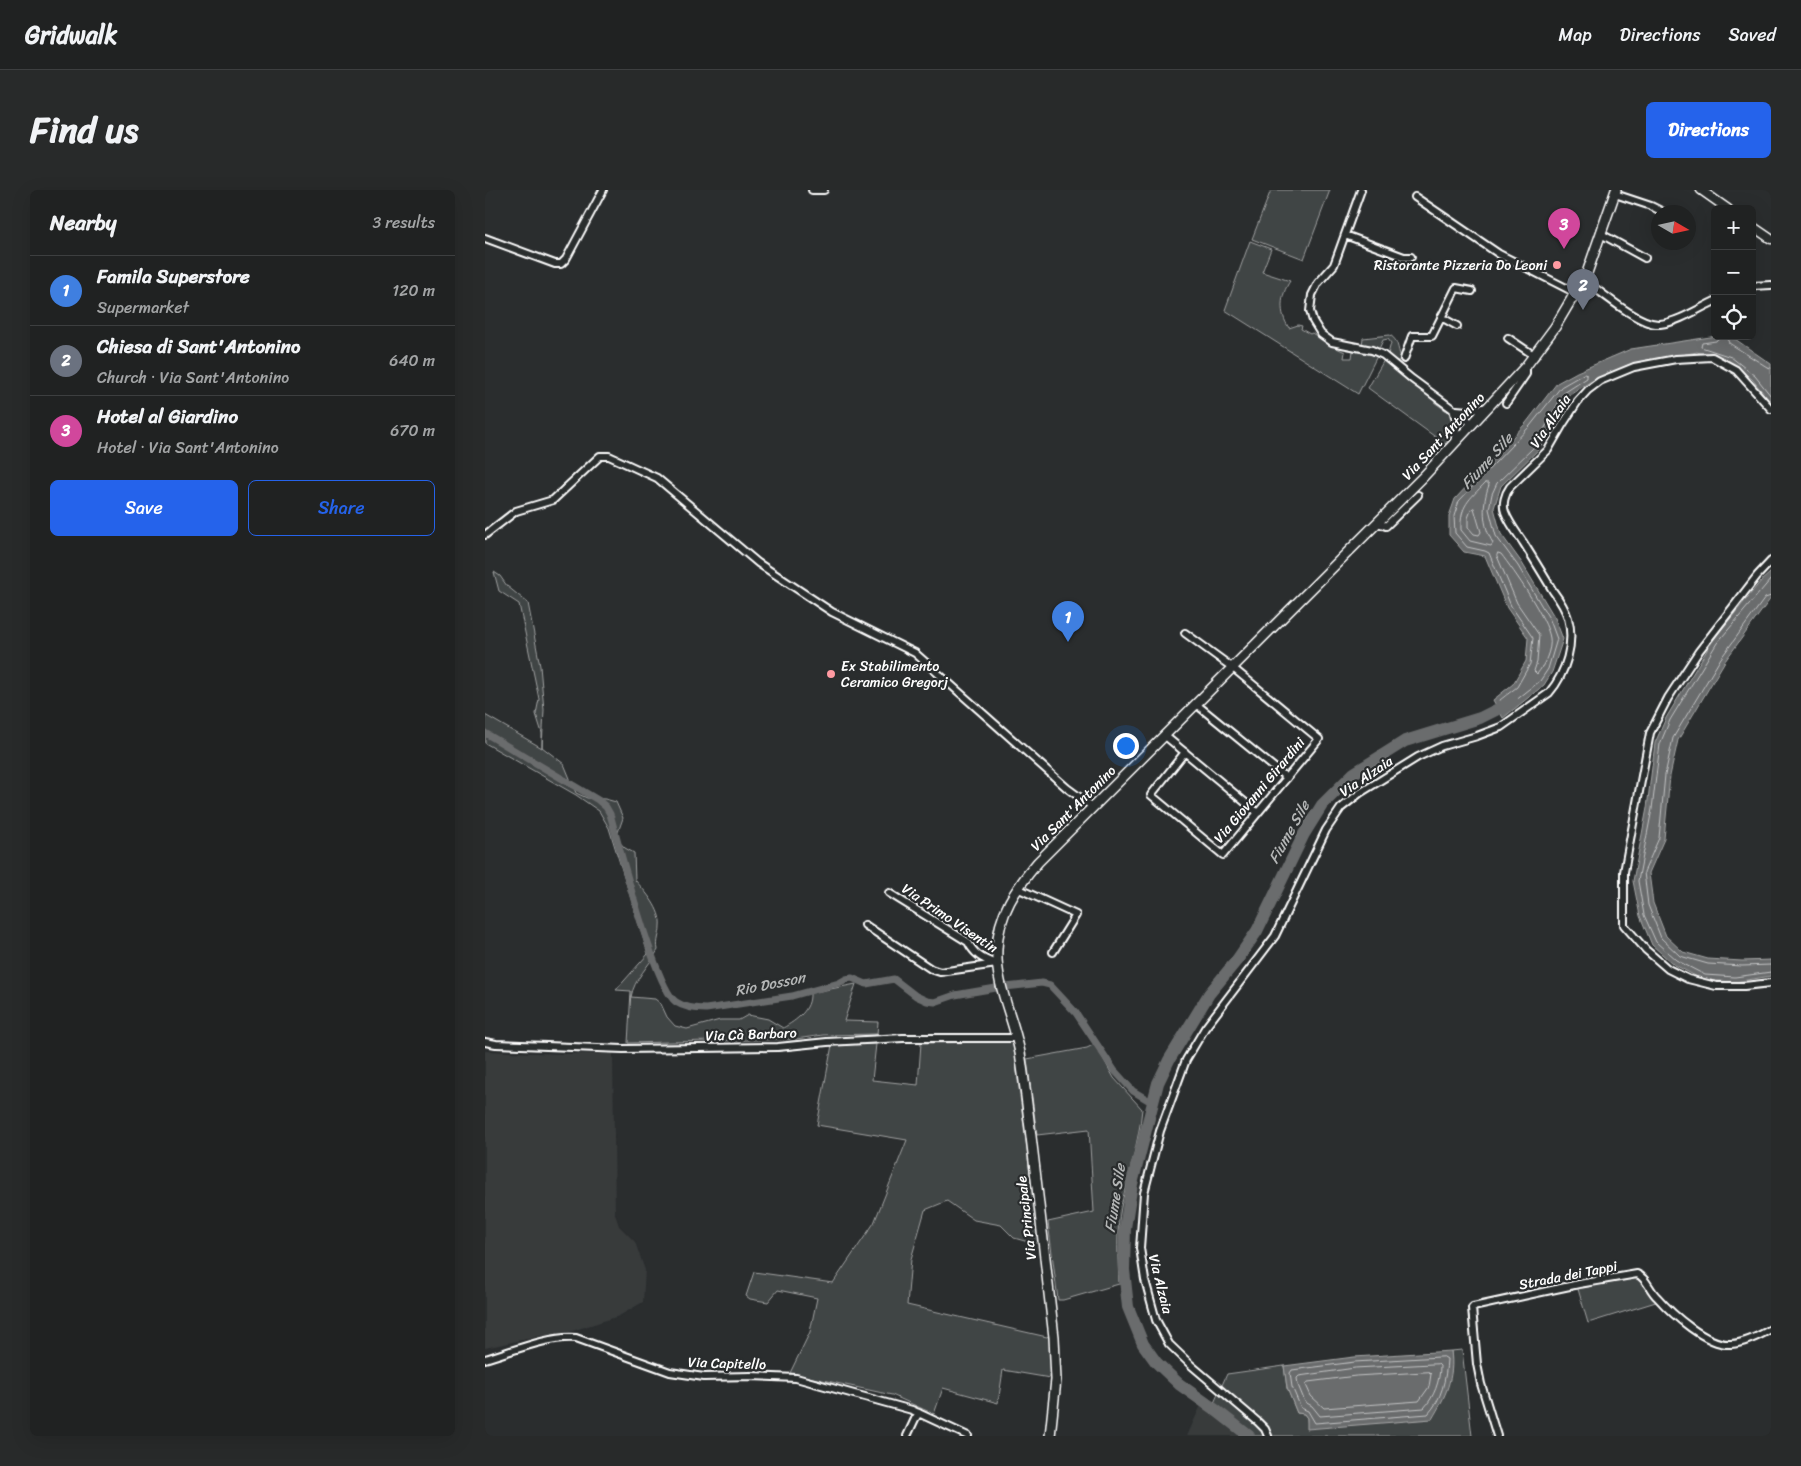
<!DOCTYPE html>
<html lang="en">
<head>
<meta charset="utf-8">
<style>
	body { margin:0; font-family:Sriracha,sans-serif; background:#282a2a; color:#f1f3f6 }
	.controls { position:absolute; right:15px; top:15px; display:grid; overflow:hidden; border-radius:8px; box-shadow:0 5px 20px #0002 }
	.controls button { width:45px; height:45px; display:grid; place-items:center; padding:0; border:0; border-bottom:1px solid #3d3f40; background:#202222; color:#f1f3f6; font:25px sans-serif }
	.compass { position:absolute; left:1166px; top:15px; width:45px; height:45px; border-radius:50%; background:#202222; box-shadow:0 5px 20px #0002; rotate:99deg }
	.you { position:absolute; left:640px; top:555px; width:18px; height:18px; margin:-12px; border:4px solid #fff; border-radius:50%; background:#1a73e8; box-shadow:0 0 0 8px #1a73e833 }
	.badge { display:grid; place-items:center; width:32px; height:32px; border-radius:50%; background:#2563eb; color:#fff; font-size:16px; font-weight:700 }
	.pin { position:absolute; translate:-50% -41px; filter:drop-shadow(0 1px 2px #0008) }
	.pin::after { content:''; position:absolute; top:26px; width:18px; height:15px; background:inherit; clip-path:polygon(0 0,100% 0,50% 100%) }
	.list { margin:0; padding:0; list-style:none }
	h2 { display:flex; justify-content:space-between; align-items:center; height:65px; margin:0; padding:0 20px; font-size:21px }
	h2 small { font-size:16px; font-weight:400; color:#a2a4a5 }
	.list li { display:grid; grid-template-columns:32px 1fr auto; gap:15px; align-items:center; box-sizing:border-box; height:70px; padding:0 20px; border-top:1px solid #3d3f40 }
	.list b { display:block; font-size:19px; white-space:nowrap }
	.list p { margin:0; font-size:16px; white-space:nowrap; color:#a2a4a5 }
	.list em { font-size:16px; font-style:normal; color:#a2a4a5 }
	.actions { display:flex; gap:10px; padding:15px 20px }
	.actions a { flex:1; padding:11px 0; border:1px solid #2563eb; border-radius:8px; text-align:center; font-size:18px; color:#2563eb }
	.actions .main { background:#2563eb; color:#fff }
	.icon { flex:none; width:28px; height:28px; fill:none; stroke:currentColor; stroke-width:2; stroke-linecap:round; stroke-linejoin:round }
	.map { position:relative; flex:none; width:1286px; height:1246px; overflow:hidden; border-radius:8px }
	header { display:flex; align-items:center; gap:30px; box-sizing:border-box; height:70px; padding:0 25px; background:#202222; border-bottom:1px solid #3d3f40 }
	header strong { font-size:24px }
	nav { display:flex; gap:28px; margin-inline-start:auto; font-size:18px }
	.intro { display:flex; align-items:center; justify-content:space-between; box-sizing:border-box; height:120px; padding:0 30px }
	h1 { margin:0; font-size:35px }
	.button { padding:12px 22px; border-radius:8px; background:#2563eb; color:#fff; font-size:18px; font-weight:700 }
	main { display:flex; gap:30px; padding:0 30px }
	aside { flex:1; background:#202222; border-radius:8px; box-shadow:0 5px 20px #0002 }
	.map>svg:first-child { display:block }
	.built { fill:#373a3b }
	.green { fill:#414445; stroke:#a0a2a2 }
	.water { fill:#6a6c6d; stroke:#a6a7a7 }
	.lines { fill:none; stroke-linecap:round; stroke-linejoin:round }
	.shore { stroke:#c3c4c5; stroke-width:1 }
	.canal { stroke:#6a6c6d; stroke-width:7 }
	.river { stroke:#6a6c6d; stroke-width:12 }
	.minor-casing { stroke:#fff; stroke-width:10 }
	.tertiary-casing { stroke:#fff; stroke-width:11 }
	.secondary-casing { stroke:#fff; stroke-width:12 }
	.minor { stroke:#2a2d2e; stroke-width:6 }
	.tertiary { stroke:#2a2d2e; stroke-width:8 }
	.secondary { stroke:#2a2d2e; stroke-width:9 }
	.poi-dot { fill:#ff9aa2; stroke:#2a2d2e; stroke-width:2 }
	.labels { text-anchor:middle; stroke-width:4.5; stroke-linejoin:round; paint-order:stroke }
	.poi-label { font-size:14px; fill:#fff; stroke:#2a2d2e; text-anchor:end }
	.street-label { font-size:14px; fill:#fff; stroke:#2a2d2e }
	.water-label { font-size:15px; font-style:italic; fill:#b4b6b6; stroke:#2a2d2e }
</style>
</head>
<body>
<header>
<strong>Gridwalk</strong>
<nav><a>Map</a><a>Directions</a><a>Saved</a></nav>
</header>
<div class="intro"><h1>Find us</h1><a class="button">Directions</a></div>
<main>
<aside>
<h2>Nearby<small>3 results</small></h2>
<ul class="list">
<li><span class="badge" style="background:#3f7fe0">1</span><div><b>Famila Superstore</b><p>Supermarket</p></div><em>120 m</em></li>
<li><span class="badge" style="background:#6b7280">2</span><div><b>Chiesa di Sant'Antonino</b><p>Church · Via Sant'Antonino</p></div><em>640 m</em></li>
<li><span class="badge" style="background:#d1479c">3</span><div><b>Hotel al Giardino</b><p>Hotel · Via Sant'Antonino</p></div><em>670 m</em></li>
</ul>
<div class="actions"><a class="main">Save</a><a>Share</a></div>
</aside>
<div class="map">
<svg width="1286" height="1246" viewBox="0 0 1286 1246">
	<rect width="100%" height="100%" fill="#2a2d2e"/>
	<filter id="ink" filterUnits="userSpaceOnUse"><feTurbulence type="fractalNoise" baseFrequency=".02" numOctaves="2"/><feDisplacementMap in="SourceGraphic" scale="10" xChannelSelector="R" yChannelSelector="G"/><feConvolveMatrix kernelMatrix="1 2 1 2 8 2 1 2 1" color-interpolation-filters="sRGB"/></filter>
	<g filter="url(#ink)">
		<path class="built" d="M 0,861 L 78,864 L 128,863 L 130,1024 L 134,1036 L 150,1052 L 160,1080 L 158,1112 L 134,1126 L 81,1143 L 55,1146 L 0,1158 Z
			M 716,1215 L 748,1235 L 761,1246 L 702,1246 Z"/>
		<path class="green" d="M 786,0 L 845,0 L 819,69 L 767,49 Z
			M 765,51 L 786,59 L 777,82 L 805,91 C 795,106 794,123 804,138 L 813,135 L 817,136 L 816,139 L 825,144 L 827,143 L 843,154 L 860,162 L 859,168 L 867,168 L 868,161 L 892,166 L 873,204 L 740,120 Z
			M 905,145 C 914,151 912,158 916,167 L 914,171 L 910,171 L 903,164 L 906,153 L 903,149 L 898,150 L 894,159 L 877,155 L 878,148 Z
			M 899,170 L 950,210 L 949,212 L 963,222 L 965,221 C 973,233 969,244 960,254 L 883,198 Z
			M 9,382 L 15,386 L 22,396 L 43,413 L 55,476 L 59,520 L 57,557 L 79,574 L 91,603 L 102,608 L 120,609 L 131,612 L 138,628 L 131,648 L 140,658 L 149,663 L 150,690 C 160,701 177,720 175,736 C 175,746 171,750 173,760 C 164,776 149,789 146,807 L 170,809 L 176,814 L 182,827 L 190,836 L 202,839 L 235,830 L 254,830 L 263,825 L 283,829 L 298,838 C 312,830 326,820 325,803 L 371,794 L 359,831 L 393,832 L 392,844 L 338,845 L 311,849 L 143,853 L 146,801 L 131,800 L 163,764 L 124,638 L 114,621 L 91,605 L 0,553 L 0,525 L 57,558 L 57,543 L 51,524 L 54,509 L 34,414 L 14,401 Z
			M 528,852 L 554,1053 L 547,1053 L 529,1048 L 516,1035 L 489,1030 L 462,1011 L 440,1020 L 426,1069 L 422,1115 L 562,1147 L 565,1145 L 567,1171 L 565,1188 L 518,1180 L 513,1213 L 458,1198 L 449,1224 L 407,1205 L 305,1183 L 325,1142 L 332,1108 L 293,1100 L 283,1112 L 265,1109 L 261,1106 L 269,1082 L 348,1093 L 389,1033 L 422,950 L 332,935 L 347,855 L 391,854 L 387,890 L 433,895 L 436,853 Z
			M 610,854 L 629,888 L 657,919 C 654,952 643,984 636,1017 C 631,1043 633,1068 634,1094 L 578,1110 L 573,1110 L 563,1032 L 609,1022 L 604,939 L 552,945 L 542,869 L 602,858 Z
			M 1155,1086 L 1174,1111 L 1103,1133 L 1093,1099 L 1081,1100 Z
			M 977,1160 L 987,1246 L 767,1246 L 729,1213 L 742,1184 L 799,1176 L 802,1198 L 812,1223 L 819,1224 L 822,1228 L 823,1238 L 966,1182 L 966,1161 Z"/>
		<path class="water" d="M 1232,146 L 1250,149 L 1286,174 L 1286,213 L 1267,189 L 1243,171 L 1212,162 L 1143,175 L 1105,192 L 1083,206 L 1054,259 L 1016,296 L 1009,318 L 1016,344 L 1037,373 L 1070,428 L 1078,449 L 1067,482 L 1059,495 L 1018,528 L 1008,510 L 1028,494 L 1041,471 L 1043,448 L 1022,418 L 1000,366 L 979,362 L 964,345 L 964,326 L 970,309 L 1041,233 L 1072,193 L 1092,182 L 1146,159 Z
			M 1286,382 L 1286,408 L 1240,471 L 1193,550 L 1185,586 L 1179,649 L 1164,683 L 1168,713 L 1181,746 L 1198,762 L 1223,769 L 1257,771 L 1286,770 L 1286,786 L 1250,792 L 1218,790 L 1188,774 L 1167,755 L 1155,726 L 1148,691 L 1162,618 L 1170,553 L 1181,528 L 1228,450 L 1276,391 Z
			M 966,1161 C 970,1188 960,1207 947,1229 L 822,1239 L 822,1228 L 819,1224 L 812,1223 L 802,1198 L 799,1176 L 869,1167 Z"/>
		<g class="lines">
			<path class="shore" d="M 1235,146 L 1231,151 L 1217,153 L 1216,157 L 1246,167 L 1270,186 L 1286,206
				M 1241,146 L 1244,153 L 1282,177 L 1286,178
				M 1099,184 L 1102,185 L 1102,188 L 1079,203 L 1050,256 L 1012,293 L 1007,304 L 1004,319 L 1011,346 L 1033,376 L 1065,430 L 1072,449 L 1063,479 L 1055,491 L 1020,519 L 1015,510 L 1032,497 L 1045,474 L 1048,448 L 1026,416 L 1004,363 L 1000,361 L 982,357 L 970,343 L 969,326 L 974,311 L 1045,236 L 1076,197 Z
				M 1000,293 L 1003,293 L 1004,295 C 997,314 997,335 1008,353 L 1006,356 L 985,351 L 976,340 C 975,315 984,310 1000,293 Z
				M 989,318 L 996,342 L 994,345 L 989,344 L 983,337 L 983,328 L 986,320 Z
				M 1013,363 L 1016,364 C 1029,381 1062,428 1065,448 C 1067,459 1059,476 1052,484 L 1049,481 L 1052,472 L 1054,445 L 1032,413 L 1012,366 Z
				M 1286,389 L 1232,453 L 1185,530 L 1175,554 L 1167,619 L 1153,691 L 1159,725 L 1171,752 L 1191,770 L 1220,785 L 1250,787 L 1286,782
				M 1286,406 L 1280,408 L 1236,468 L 1188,548 L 1180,585 L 1174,648 L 1159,682 L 1163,715 L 1176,748 L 1195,766 L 1223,774 L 1257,776 L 1286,775
				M 959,1167 L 962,1169 C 961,1189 957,1209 943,1224 L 830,1233 L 823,1221 L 816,1218 L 807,1197 L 805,1183 L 807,1180 L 870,1172 Z
				M 953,1174 L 955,1176 C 955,1191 949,1207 939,1218 L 835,1226 L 827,1216 L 820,1212 L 813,1195 L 812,1188 L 814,1186 L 870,1178 Z
				M 944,1182 L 946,1184 L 944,1197 L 934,1211 L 839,1218 L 826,1206 L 821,1195 L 823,1192 L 871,1186 Z"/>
			<path class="canal" d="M 0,543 L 113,610 L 121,617 L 125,624 C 134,656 170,798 191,812 C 200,818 211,819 221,819 L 307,806 L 354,793 L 361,789 L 367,788 L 381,794 L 409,789 L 431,806 L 442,811 L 450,812 L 470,805 L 511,798 L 557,793 L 565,795 L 591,823 L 629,880 L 648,901 L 668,913"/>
			<path class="river" d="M 764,1246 L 732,1221 L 694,1194 L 671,1172 L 658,1154 L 643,1117 L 639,1080 L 640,1038 L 647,994 L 673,893 L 684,870 L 724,804 L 752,770 L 772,741 L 819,644 L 837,615 L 869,583 L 920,551 L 995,528 L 1017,517 L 1027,509"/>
			<g class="minor-casing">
				<path id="minor" d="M 327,0 L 339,0
					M 876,0 L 849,75 L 833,93 L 827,105 L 825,121 L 828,131 L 836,144 L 847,152 L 887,160 L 898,165 L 927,189 L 988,234
					M 1130,4 L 1166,16 L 1178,22
					M 930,7 L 1014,64 L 1091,103
					M 1116,44 L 1160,68
					M 860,45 L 919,67 L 926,67
					M 0,48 L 70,74 L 76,74 L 81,69 L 118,0
					M 1098,89 C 1116,102 1155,136 1175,134 C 1193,132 1213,119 1230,111
					M 1267,96 L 1286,95
					M 956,127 L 972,136
					M 1023,148 L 1050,166
					M 919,169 L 927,146 L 947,146 L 971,98 L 987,101
					M 1021,213 L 1041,184 L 1041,176
					M 968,219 L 972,234 L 969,254
					M 971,220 L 983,221 L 1003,217
					M 893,333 L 901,336 L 933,305
					M 0,345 L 31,321 L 68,310 L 115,266 L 124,266 L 172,288 L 273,373 L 347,422 L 430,463 L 582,598 L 608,617
					M 1286,371 L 1272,386 L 1214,461 L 1183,508 L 1165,543 L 1139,682 L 1139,735 L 1161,760 L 1183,779 L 1203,789 L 1231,796 L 1259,796 L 1286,793
					M 700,443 L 748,478 L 834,549 L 738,665 L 666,605 L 700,562
					M 711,514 L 802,588
					M 679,545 L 773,623
					M 532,698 L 591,725 L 568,762
					M 404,703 L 483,752 C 489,764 497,769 509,773
					M 380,735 L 446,779 L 455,782 L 512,774
					M 0,852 L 11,854 L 138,859 L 214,858 L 293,857 L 342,852 L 418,848 L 532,848
					M 0,1169 C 25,1162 66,1145 91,1148 L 185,1182 L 219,1187 L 266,1186 L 311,1188 L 427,1220 L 483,1246
					M 422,1246 L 430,1229 L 434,1223
					M 783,1246 L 780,1239 L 773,1232 L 706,1175 L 684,1154 L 671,1130 L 660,1090 L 655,1058 L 659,1003 L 675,941 L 701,870 L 720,838 L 790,746 L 841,640 L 856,618 L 875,603 L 933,567 L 957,556 L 992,546 L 1016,537 L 1064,503 C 1081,483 1090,453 1083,428 C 1080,418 1074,409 1068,401 C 1058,384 1048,368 1038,352 C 1032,343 1024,333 1020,322 C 1017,314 1020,304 1025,297 L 1063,260 L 1078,234 L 1093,211 L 1103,200 L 1115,191 L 1149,177 L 1191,169 L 1227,167 L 1251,180 L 1286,219
					M 1012,1246 L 996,1194 L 992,1174 L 987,1118 L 988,1117 L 1094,1094 L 1152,1084 C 1161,1087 1165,1101 1172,1107 C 1187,1124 1222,1156 1246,1154 C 1260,1153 1274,1146 1286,1139"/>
			</g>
			<g class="tertiary-casing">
				<path id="tertiary" d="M 1216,0 L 1243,19
					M 1267,36 L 1286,49"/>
			</g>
			<g class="secondary-casing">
				<path id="secondary" d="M 565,1246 L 571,1190 L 569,1147 C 558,1054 549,961 536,869 C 531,832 510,797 512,759 C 513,724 531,698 553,672 L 938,287 L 1041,176 L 1070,137 L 1102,83 L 1131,0"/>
			</g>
			<use href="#minor" class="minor"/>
			<use href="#tertiary" class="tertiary"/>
			<use href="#secondary" class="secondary"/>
		</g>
	</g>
	<g class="poi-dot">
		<circle cx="1072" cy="75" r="5"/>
		<circle cx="346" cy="484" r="5"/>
	</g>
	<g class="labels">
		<g class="poi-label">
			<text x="1062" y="80">Ristorante Pizzeria Do Leoni</text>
			<text x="356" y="481" text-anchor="start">Ex Stabilimento<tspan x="356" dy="16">Ceramico Gregorj</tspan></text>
		</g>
		<g class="street-label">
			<text transform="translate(1065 231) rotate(-56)" y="5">Via Alzaia</text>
			<text transform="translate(958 246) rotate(-47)" y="5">Via Sant'Antonino</text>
			<text transform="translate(881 586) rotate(-34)" y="5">Via Alzaia</text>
			<text transform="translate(774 600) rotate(-50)" y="5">Via Giovanni Girardini</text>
			<text transform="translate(588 618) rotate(-45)" y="5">Via Sant'Antonino</text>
			<text transform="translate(465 728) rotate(34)" y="5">Via Primo Visentin</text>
			<text transform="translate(266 844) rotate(-2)" y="5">Via Cà Barbaro</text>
			<text transform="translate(541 1028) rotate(-97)" y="5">Via Principale</text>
			<text transform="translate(1083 1085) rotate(-11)" y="5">Strada dei Tappi</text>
			<text transform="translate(676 1094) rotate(76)" y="5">Via Alzaia</text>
			<text transform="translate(242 1173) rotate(2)" y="5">Via Capitello</text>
		</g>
		<g class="water-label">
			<text transform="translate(1002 271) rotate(-48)" y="5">Fiume Sile</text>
			<text transform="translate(804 642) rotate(-61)" y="5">Fiume Sile</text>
			<text transform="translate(285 794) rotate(-11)" y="5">Rio Dosson</text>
			<text transform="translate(630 1008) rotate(-81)" y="5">Fiume Sile</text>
		</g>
	</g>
</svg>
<div class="controls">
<button>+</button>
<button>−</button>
<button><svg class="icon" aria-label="locate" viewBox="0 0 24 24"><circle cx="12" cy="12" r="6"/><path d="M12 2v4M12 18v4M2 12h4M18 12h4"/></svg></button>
</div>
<svg class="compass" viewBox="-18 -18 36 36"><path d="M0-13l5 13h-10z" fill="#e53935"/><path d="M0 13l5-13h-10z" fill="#a2a4a5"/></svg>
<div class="you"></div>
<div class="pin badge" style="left:583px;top:452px;background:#3f7fe0">1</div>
<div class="pin badge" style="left:1098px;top:120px;background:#6b7280">2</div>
<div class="pin badge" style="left:1079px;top:59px;background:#d1479c">3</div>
</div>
</main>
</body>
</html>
